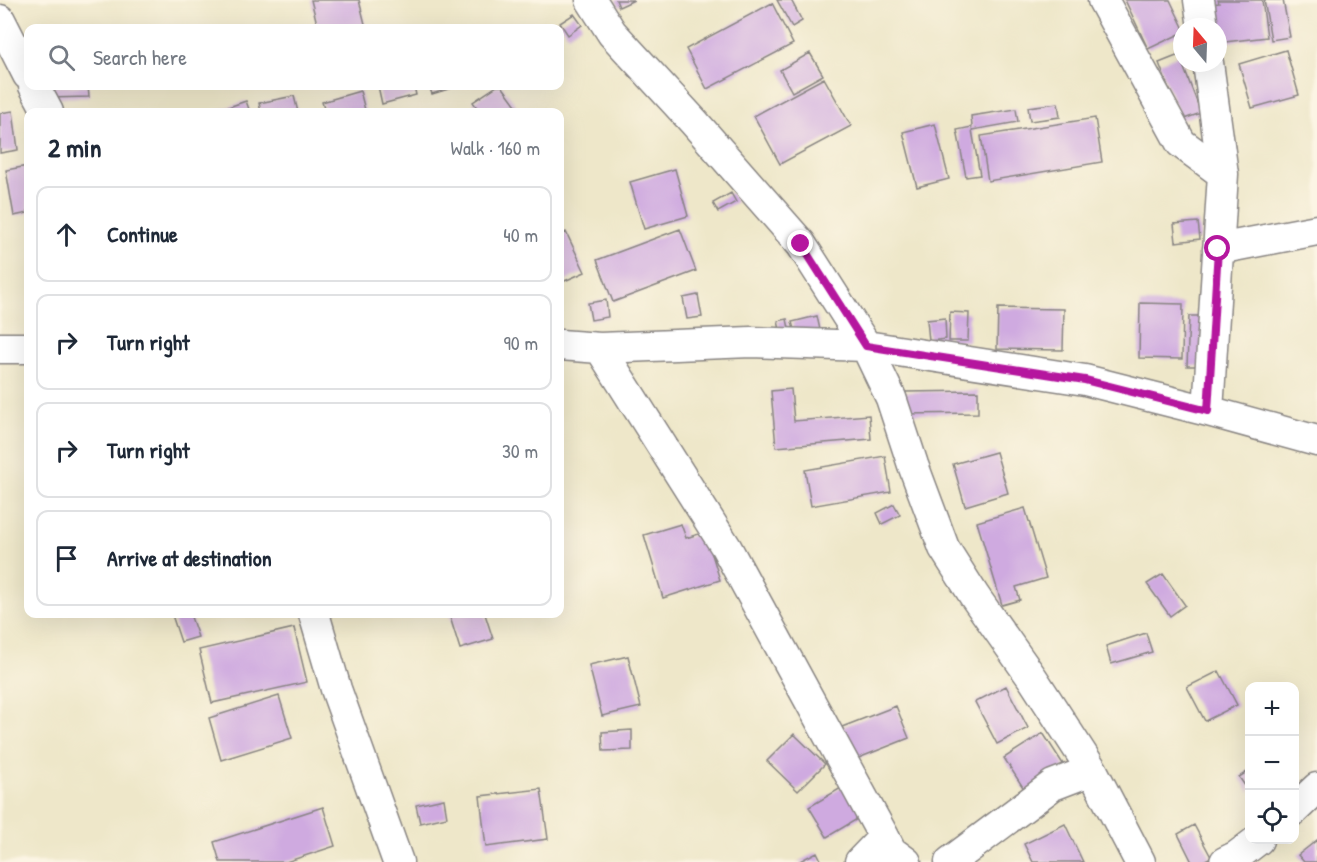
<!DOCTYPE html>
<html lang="en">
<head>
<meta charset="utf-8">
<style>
	body { margin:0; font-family:"Patrick Hand",sans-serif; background:#f2f2f3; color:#1f2937 }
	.controls { position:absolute; right:18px; bottom:18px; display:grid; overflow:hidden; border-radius:12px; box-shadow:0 6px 24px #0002 }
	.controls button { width:54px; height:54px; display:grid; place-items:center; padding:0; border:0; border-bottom:2px solid #e0e1e3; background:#fff; color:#1f2937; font:30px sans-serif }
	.compass { position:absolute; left:1173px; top:18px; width:54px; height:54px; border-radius:50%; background:#fff; box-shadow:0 6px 24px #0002; rotate:341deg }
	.stop { position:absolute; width:18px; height:18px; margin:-14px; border:4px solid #b5179e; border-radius:50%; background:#fff }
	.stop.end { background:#b5179e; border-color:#fff; box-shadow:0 2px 6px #0008 }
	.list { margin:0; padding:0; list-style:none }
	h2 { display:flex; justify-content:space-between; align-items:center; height:78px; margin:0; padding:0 24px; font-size:26px }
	h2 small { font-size:20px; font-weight:400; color:#747a83 }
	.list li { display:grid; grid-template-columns:39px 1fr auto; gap:18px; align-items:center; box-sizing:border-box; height:96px; margin:0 12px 12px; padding:0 12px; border:2px solid #e0e1e3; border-radius:12px }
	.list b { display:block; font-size:22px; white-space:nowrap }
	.list em { font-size:20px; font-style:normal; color:#747a83 }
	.icon { flex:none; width:33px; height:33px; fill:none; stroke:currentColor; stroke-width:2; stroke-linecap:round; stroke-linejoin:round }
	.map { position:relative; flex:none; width:1317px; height:862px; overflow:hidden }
	.search { position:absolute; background:#fff; box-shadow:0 6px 24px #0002; left:24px; top:24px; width:540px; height:66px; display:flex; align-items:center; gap:15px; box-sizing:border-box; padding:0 21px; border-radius:12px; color:#747a83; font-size:22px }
	.panel { position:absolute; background:#fff; box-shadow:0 6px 24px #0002; left:24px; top:108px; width:540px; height:510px; border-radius:12px }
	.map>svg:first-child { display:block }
	.building { fill:#cfaae0 }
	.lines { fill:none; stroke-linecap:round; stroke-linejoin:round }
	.street-casing { stroke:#888482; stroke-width:33 }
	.street { stroke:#fff; stroke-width:30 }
	.route { stroke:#b5179e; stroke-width:8 }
</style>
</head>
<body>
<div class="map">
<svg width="1317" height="862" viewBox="0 0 1317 862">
	<rect width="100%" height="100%" fill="#fcf5e5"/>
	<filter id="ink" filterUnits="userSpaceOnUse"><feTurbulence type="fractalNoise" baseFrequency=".0167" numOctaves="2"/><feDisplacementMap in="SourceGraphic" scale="12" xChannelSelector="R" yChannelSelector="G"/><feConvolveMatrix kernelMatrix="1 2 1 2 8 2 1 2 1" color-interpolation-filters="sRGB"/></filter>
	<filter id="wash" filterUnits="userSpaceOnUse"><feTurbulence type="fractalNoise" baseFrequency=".008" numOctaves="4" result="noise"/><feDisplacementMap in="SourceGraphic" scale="24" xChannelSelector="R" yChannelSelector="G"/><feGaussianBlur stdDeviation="1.35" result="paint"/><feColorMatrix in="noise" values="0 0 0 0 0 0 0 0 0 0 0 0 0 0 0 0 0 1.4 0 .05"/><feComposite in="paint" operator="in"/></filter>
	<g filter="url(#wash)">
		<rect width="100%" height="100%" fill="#eee7c9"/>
		<g id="blocks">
			<path class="building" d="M 311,0 L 359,0 L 366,28 L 318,28 Z
				M 616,0 L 634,0 L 619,7 Z
				M 777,0 L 791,0 L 802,21 L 792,27 Z
				M 1125,0 L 1170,0 L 1183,27 L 1182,33 L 1148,49 Z
				M 1218,0 L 1262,0 L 1267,37 L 1225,42 L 1224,38 L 1218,39 L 1218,27 L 1213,27 L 1210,4 L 1219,3 Z
				M 1264,0 L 1283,0 L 1290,37 L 1271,40 Z
				M 772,3 L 793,44 L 707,89 L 686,49 Z
				M 574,14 L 582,25 L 568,35 L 560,23 Z
				M 1286,50 L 1299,95 L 1252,108 L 1239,64 Z
				M 810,53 L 823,75 L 792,92 L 780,70 Z
				M 1179,55 L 1201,113 L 1181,120 L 1159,63 Z
				M 824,78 L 851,126 L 780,164 L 754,116 Z
				M 47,86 L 88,86 L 89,97 L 47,98 Z
				M 378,86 L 414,86 L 416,95 L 382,104 Z
				M 429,86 L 458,86 L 432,94 Z
				M 497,86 L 502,86 L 521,112 L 480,112 L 473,102 Z
				M 360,91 L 365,110 L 356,112 L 325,112 L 322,102 Z
				M 294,96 L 298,112 L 261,112 L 259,103 Z
				M 246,101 L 250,112 L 214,112 Z
				M 1058,103 L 1060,117 L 1030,121 L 1028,107 Z
				M 1016,109 L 1018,122 L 972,130 L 980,175 L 966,177 L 957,130 L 972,127 L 971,116 Z
				M 13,111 L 18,150 L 0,153 L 0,113 Z
				M 1095,118 L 1102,162 L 988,181 L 981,136 Z
				M 935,124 L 949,179 L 917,187 L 903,132 Z
				M 28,166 L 28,213 L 14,216 L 6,170 Z
				M 675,169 L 688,216 L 644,229 L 630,182 Z
				M 731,193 L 736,202 L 718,212 L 713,203 Z
				M 1198,222 L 1200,239 L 1176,242 L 1174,224 Z
				M 680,229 L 696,271 L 613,302 L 597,260 Z
				M 566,232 L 585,272 L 560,283 L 560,235 Z
				M 698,295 L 702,317 L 687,319 L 683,298 Z
				M 606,300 L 608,317 L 591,320 L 588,303 Z
				M 1140,303 L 1183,304 L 1182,359 L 1139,358 Z
				M 998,308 L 1064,309 L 1063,350 L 997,349 Z
				M 950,312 L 969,313 L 968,341 L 949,341 Z
				M 817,316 L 822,339 L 798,344 L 792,322 Z
				M 1189,316 L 1203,316 L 1201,366 L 1187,366 Z
				M 945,318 L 946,339 L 929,341 L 927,320 Z
				M 787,319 L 790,333 L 781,334 L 778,321 Z
				M 791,389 L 794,421 L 869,415 L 871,439 L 776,447 L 771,391 Z
				M 978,391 L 978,413 L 903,414 L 903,392 Z
				M 996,452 L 1008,493 L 965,506 L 953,464 Z
				M 885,456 L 891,492 L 811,506 L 805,470 Z
				M 894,504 L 900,515 L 882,524 L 877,513 Z
				M 1025,508 L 1046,578 L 1016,587 L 1020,600 L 1002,605 L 977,522 Z
				M 681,524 L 686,538 L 705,532 L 720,580 L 663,598 L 644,535 Z
				M 1163,574 L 1185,605 L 1170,616 L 1147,584 Z
				M 177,614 L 190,614 L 198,637 L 181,642 L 172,615 Z
				M 449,614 L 485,614 L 493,639 L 460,649 Z
				M 294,628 L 307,682 L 212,703 L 199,650 Z
				M 1146,633 L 1152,652 L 1111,664 L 1106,646 Z
				M 628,656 L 641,707 L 602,716 L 589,665 Z
				M 1219,671 L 1237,705 L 1205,721 L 1187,687 Z
				M 1006,686 L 1028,728 L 997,744 L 975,702 Z
				M 279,696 L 292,738 L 221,760 L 209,718 Z
				M 896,706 L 909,738 L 856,759 L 842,727 Z
				M 632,730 L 632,750 L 603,751 L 602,732 Z
				M 1043,733 L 1065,767 L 1026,792 L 1004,758 Z
				M 794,734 L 825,764 L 798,791 L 767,761 Z
				M 1250,770 L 1250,793 L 1239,777 Z
				M 846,785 L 864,815 L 827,837 L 809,807 Z
				M 541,789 L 548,839 L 486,847 L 480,796 Z
				M 444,799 L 447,817 L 420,823 L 416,805 Z
				M 323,807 L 335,846 L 286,862 L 220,862 L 214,842 Z
				M 1065,824 L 1083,862 L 1033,862 L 1024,844 Z
				M 1194,825 L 1211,857 L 1202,862 L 1192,862 L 1178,834 Z
				M 1317,840 L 1317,862 L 1304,862 L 1298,855 Z
				M 817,852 L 822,862 L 798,862 Z"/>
		</g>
	</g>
	<g filter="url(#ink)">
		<use href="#blocks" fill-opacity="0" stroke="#888482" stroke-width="1.5"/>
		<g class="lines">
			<g class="street-casing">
				<path id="street" d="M 591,0 L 612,33 L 694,122 L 801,244 L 866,346 L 891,398 L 913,465 L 944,548 L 975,597 L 1033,679 L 1092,770 L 1140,862
					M 1103,0 L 1181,143 L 1223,174
					M 1199,0 L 1203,27
					M 0,20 L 28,75
					M 1208,63 L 1223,174 L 1208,411
					M 34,86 L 48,112
					M 1218,249 L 1317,230
					M 560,345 L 600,348 L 751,342 L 866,346 L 1085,380 L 1208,411 L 1317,441
					M 0,348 L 28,348
					M 600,348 L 726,547 L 884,837
					M 314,614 L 336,689 L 398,862
					M 1294,810 L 1317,788
					M 860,862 L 884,837 L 891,851 L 906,862
					M 950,862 L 1053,785 L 1092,770
					M 1225,862 L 1237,856 L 1258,840"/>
			</g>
			<use href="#street" class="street"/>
		</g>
	</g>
	<g class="lines" filter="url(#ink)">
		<path class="route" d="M 801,244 L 866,346 L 1085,380 L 1208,411 L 1218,249"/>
	</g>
</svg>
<div class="controls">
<button>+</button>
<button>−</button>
<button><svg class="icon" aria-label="locate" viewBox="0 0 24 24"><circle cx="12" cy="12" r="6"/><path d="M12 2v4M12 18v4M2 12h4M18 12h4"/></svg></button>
</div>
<svg class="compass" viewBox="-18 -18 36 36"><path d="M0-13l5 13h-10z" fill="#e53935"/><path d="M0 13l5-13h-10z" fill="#747a83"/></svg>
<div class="stop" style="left:1218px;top:249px"></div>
<div class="stop end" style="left:801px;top:244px"></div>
<div class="search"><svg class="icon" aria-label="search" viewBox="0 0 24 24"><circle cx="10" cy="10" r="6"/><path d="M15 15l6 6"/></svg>Search here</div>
<section class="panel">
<h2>2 min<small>Walk · 160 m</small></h2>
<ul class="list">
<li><svg class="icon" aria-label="ahead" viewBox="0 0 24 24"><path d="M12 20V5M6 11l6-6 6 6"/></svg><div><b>Continue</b></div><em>40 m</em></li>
<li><svg class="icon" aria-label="right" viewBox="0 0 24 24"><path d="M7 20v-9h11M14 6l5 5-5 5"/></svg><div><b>Turn right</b></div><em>90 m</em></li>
<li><svg class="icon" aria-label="right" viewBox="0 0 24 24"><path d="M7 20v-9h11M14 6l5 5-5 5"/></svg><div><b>Turn right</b></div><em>30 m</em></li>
<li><svg class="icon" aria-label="arrive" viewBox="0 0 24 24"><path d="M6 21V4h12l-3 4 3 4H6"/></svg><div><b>Arrive at destination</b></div></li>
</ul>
</section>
</div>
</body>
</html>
